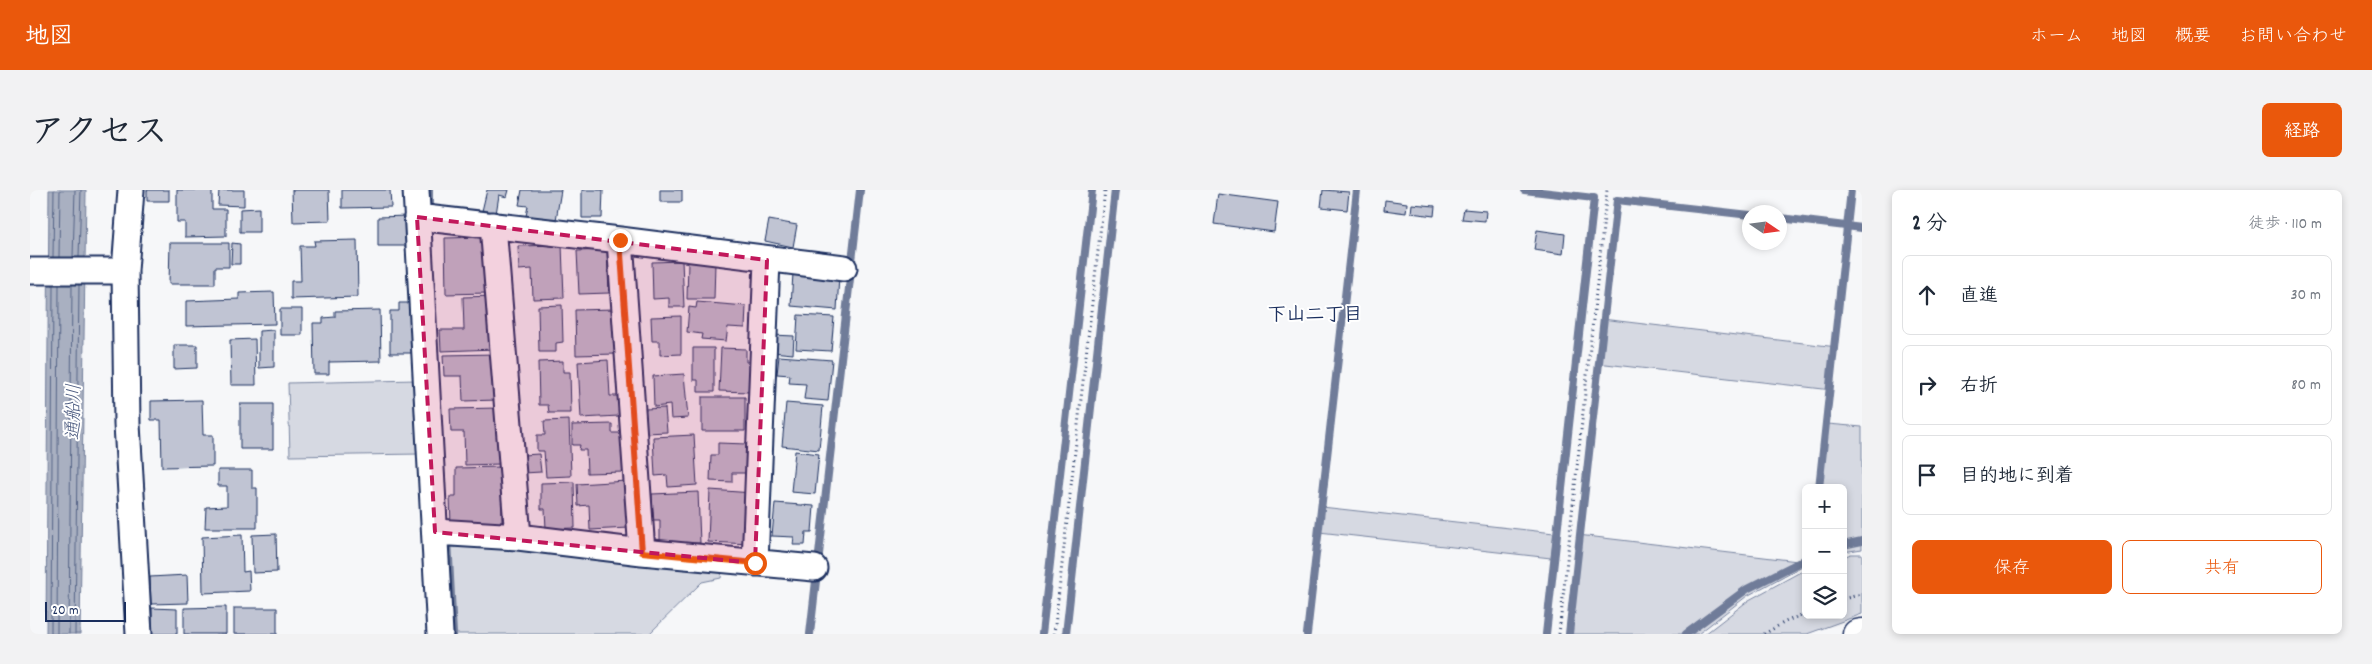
<!DOCTYPE html>
<html lang="ja">
<head>
<meta charset="utf-8">
<style>
	body { margin:0; font-family:Dekko,"Klee One",sans-serif; background:#f2f2f3; color:#1f2937 }
	.controls { position:absolute; right:15px; bottom:15px; display:grid; overflow:hidden; border-radius:8px; box-shadow:0 2px 8px #0003 }
	.controls button { width:45px; height:45px; display:grid; place-items:center; padding:0; border:0; border-bottom:1px solid #e0e1e3; background:#fff; color:#1f2937; font:25px sans-serif }
	.compass { position:absolute; left:1712px; top:15px; width:45px; height:45px; border-radius:50%; background:#fff; box-shadow:0 2px 8px #0003; rotate:103deg }
	.scale { position:absolute; left:15px; bottom:12px; width:81px; box-sizing:border-box; padding-left:5px; border:2px solid #1b2f5e; border-top:0; font-size:14px; line-height:18px; white-space:nowrap; color:#1b2f5e; -webkit-text-stroke:4px #fff; paint-order:stroke }
	.stop { position:absolute; width:15px; height:15px; margin:-11px; border:4px solid #ea580c; border-radius:50%; background:#fff }
	.stop.end { background:#ea580c; border-color:#fff; box-shadow:0 1px 5px #0008 }
	.list { margin:0; padding:0; list-style:none }
	h2 { display:flex; justify-content:space-between; align-items:center; height:65px; margin:0; padding:0 20px; font-size:21px }
	h2 small { font-size:16px; font-weight:400; color:#747a83 }
	.list li { display:grid; grid-template-columns:32px 1fr auto; gap:15px; align-items:center; box-sizing:border-box; height:80px; margin:0 10px 10px; padding:0 10px; border:1px solid #e0e1e3; border-radius:8px }
	.list b { display:block; font-size:19px; white-space:nowrap }
	.list em { font-size:16px; font-style:normal; color:#747a83 }
	.actions { display:flex; gap:10px; padding:15px 20px }
	.actions a { flex:1; padding:11px 0; border:1px solid #ea580c; border-radius:8px; text-align:center; font-size:18px; color:#ea580c }
	.actions .main { background:#ea580c; color:#fff }
	.icon { flex:none; width:28px; height:28px; fill:none; stroke:currentColor; stroke-width:2; stroke-linecap:round; stroke-linejoin:round }
	.map { position:relative; flex:none; width:1832px; height:444px; overflow:hidden; border-radius:8px }
	header { display:flex; align-items:center; gap:30px; box-sizing:border-box; height:70px; padding:0 25px; background:#ea580c; color:#fff }
	header strong { font-size:24px }
	nav { display:flex; gap:28px; margin-inline-start:auto; font-size:18px }
	.intro { display:flex; align-items:center; justify-content:space-between; box-sizing:border-box; height:120px; padding:0 30px }
	h1 { margin:0; font-size:35px }
	.button { padding:12px 22px; border-radius:8px; background:#ea580c; color:#fff; font-size:18px; font-weight:700 }
	main { display:flex; gap:30px; padding:0 30px }
	aside { flex:1; background:#fff; border-radius:8px; box-shadow:0 2px 8px #0003 }
	.map>svg:first-child { display:block }
	.green { fill:#d6d9e2; stroke:#7884a0 }
	.water { fill:#a9b0c1; stroke:#707c99 }
	.lines { fill:none; stroke-linecap:round; stroke-linejoin:round }
	.shore { stroke:#546386; stroke-width:1 }
	.stream { stroke:#707c99; stroke-width:8 }
	.building { fill:#c0c4d3; stroke:#1b2f5e }
	.street-casing { stroke:#1b2f5e; stroke-width:29 }
	.secondary-casing { stroke:#1b2f5e; stroke-width:31 }
	.path { stroke:#1b2f5e; stroke-width:3; stroke-dasharray:1 4; stroke-linecap:butt }
	.street { stroke:#fff; stroke-width:25 }
	.secondary { stroke:#fff; stroke-width:28 }
	.route { stroke:#ea580c; stroke-width:6 }
	.marked { fill:#c2185b; fill-opacity:0.2; stroke:#c2185b; stroke-width:4; stroke-dasharray:10 6; stroke-linejoin:round }
	.labels { text-anchor:middle; stroke-width:4; stroke-linejoin:round; paint-order:stroke }
	.neighbourhood-label { font-size:19px; font-weight:bold; fill:#1b2f5e; stroke:#fff }
	.water-label { font-size:19px; font-style:italic; fill:#4d5c81; stroke:#fff }
</style>
</head>
<body>
<header>
<strong>地図</strong>
<nav><a>ホーム</a><a>地図</a><a>概要</a><a>お問い合わせ</a></nav>
</header>
<div class="intro"><h1>アクセス</h1><a class="button">経路</a></div>
<main>
<div class="map">
<svg width="1832" height="444" viewBox="0 0 1832 444">
	<rect width="100%" height="100%" fill="#f6f7f9"/>
	<filter id="ink" filterUnits="userSpaceOnUse"><feTurbulence type="fractalNoise" baseFrequency=".02" numOctaves="2"/><feDisplacementMap in="SourceGraphic" scale="10" xChannelSelector="R" yChannelSelector="G"/><feConvolveMatrix kernelMatrix="1 2 1 2 8 2 1 2 1" color-interpolation-filters="sRGB"/></filter>
	<g filter="url(#ink)">
		<path class="green" d="M 1572,129 L 1807,157 L 1802,200 L 1567,173 Z
			M 386,190 L 390,264 L 260,266 L 258,193 Z
			M 1798,234 L 1832,237 L 1832,359 L 1813,362 L 1813,298 L 1791,298 Z
			M 1292,317 L 1524,343 L 1521,368 L 1289,342 Z
			M 1548,345 L 1776,372 L 1776,374 L 1717,406 L 1668,444 L 1538,444 Z
			M 413,352 L 692,380 L 691,388 L 672,392 L 619,444 L 419,444 Z
			M 1821,364 L 1832,364 L 1832,424 L 1777,444 L 1675,444 L 1719,410 L 1776,379 L 1776,425 L 1813,425 L 1813,367 Z"/>
		<path class="water" d="M 19,0 L 56,0 L 50,444 L 16,444 Z"/>
		<g class="lines">
			<path class="shore" d="M 23,67 L 24,0
				M 29,67 L 30,0
				M 43,67 L 45,0
				M 49,67 L 51,0
				M 21,444 L 23,95
				M 27,444 L 29,95
				M 39,444 L 42,95
				M 45,444 L 49,95"/>
			<path class="stream" d="M 399,0 L 399,18
				M 1494,0 L 1564,8 L 1516,444
				M 1750,28 L 1832,38
				M 1789,298 L 1821,0
				M 418,349 L 423,444
				M 1813,355 L 1832,351
				M 780,444 L 830,0
				M 1012,444 L 1062,0
				M 1036,444 L 1085,0
				M 1277,444 L 1327,0
				M 1539,444 L 1587,10 L 1720,25
				M 1656,444 L 1717,399 L 1776,369"/>
		</g>
		<path class="building" d="M 117,0 L 139,0 L 139,11 L 117,11 Z
			M 147,0 L 182,0 L 182,19 L 196,19 L 196,46 L 155,47 L 155,32 L 147,32 Z
			M 189,0 L 214,0 L 214,16 L 188,15 Z
			M 262,0 L 299,0 L 300,31 L 263,32 Z
			M 312,0 L 360,0 L 361,17 L 312,18 Z
			M 457,0 L 479,0 L 477,7 L 469,5 L 466,24 L 452,21 Z
			M 492,0 L 531,0 L 525,36 L 495,31 L 498,16 L 489,15 Z
			M 552,0 L 573,0 L 572,28 L 552,28 Z
			M 630,0 L 652,0 L 652,12 L 630,12 Z
			M 1293,0 L 1319,2 L 1317,20 L 1291,17 Z
			M 1188,4 L 1248,12 L 1244,42 L 1184,34 Z
			M 1355,10 L 1377,13 L 1376,23 L 1354,20 Z
			M 1382,14 L 1405,16 L 1404,26 L 1381,23 Z
			M 229,18 L 229,42 L 210,42 L 210,19 Z
			M 1434,19 L 1456,21 L 1455,31 L 1432,29 Z
			M 377,26 L 378,56 L 348,56 L 348,27 Z
			M 739,30 L 767,35 L 763,57 L 735,51 Z
			M 1507,40 L 1535,44 L 1533,64 L 1504,60 Z
			M 455,47 L 457,103 L 416,104 L 415,48 Z
			M 327,50 L 328,107 L 261,109 L 261,91 L 271,91 L 270,56 L 285,56 L 284,51 Z
			M 140,53 L 199,53 L 199,77 L 185,77 L 185,94 L 139,94 Z
			M 202,53 L 210,54 L 210,74 L 201,74 Z
			M 532,55 L 534,108 L 503,109 L 502,79 L 489,80 L 488,56 Z
			M 577,60 L 579,103 L 549,104 L 547,61 Z
			M 652,71 L 654,117 L 639,117 L 639,108 L 623,109 L 622,72 Z
			M 658,72 L 685,73 L 684,109 L 657,109 Z
			M 763,83 L 809,86 L 807,120 L 761,116 Z
			M 244,102 L 245,134 L 156,136 L 156,111 L 209,109 L 209,103 Z
			M 464,106 L 465,159 L 411,161 L 410,140 L 434,140 L 433,107 Z
			M 667,112 L 716,116 L 715,138 L 698,137 L 696,151 L 671,149 L 672,144 L 657,142 L 659,117 L 666,118 Z
			M 369,113 L 383,113 L 384,163 L 360,163 L 360,121 L 369,121 Z
			M 532,115 L 533,152 L 526,153 L 526,162 L 509,162 L 508,116 Z
			M 250,119 L 272,119 L 272,145 L 250,145 Z
			M 585,119 L 586,164 L 546,165 L 545,120 Z
			M 350,120 L 351,171 L 299,172 L 299,184 L 284,184 L 283,133 L 293,133 L 293,128 L 305,127 L 305,121 Z
			M 768,125 L 804,127 L 801,161 L 766,159 Z
			M 651,126 L 651,164 L 630,165 L 630,151 L 622,151 L 621,127 Z
			M 244,140 L 244,177 L 229,178 L 229,141 Z
			M 743,145 L 764,146 L 763,164 L 742,162 Z
			M 225,149 L 226,195 L 201,195 L 200,150 Z
			M 144,155 L 167,155 L 167,178 L 144,179 Z
			M 663,158 L 684,158 L 684,202 L 668,202 L 668,190 L 663,190 Z
			M 691,158 L 716,159 L 716,172 L 721,172 L 719,202 L 689,201 Z
			M 466,164 L 468,210 L 433,211 L 432,186 L 414,186 L 413,165 Z
			M 749,166 L 802,170 L 798,211 L 774,209 L 776,194 L 759,193 L 760,185 L 747,184 Z
			M 578,170 L 580,206 L 588,206 L 589,226 L 551,228 L 548,172 Z
			M 533,171 L 533,182 L 540,182 L 541,223 L 519,223 L 518,215 L 509,215 L 508,172 Z
			M 654,184 L 658,228 L 641,229 L 640,215 L 624,217 L 623,186 Z
			M 672,207 L 715,207 L 715,241 L 672,241 Z
			M 172,210 L 173,245 L 183,245 L 183,276 L 132,277 L 131,230 L 121,230 L 121,211 Z
			M 756,213 L 793,216 L 789,260 L 752,256 Z
			M 210,214 L 243,214 L 243,259 L 210,259 Z
			M 468,218 L 470,274 L 435,275 L 434,242 L 421,242 L 420,219 Z
			M 635,218 L 637,242 L 616,243 L 615,219 Z
			M 539,230 L 541,286 L 516,287 L 514,261 L 507,261 L 507,245 L 515,245 L 514,231 Z
			M 582,234 L 582,243 L 593,243 L 594,282 L 557,283 L 556,260 L 549,260 L 550,255 L 542,255 L 542,235 Z
			M 664,245 L 667,295 L 638,297 L 637,285 L 625,286 L 623,247 Z
			M 688,253 L 717,254 L 716,283 L 702,283 L 702,292 L 680,291 L 681,265 L 688,265 Z
			M 765,261 L 789,264 L 785,304 L 761,302 Z
			M 509,264 L 511,282 L 494,283 L 493,265 Z
			M 471,277 L 472,333 L 421,334 L 420,307 L 426,307 L 426,278 Z
			M 188,280 L 222,280 L 222,298 L 227,298 L 227,338 L 175,338 L 176,317 L 197,316 L 197,296 L 188,296 Z
			M 597,291 L 599,338 L 560,340 L 559,315 L 548,316 L 547,294 Z
			M 544,292 L 545,338 L 516,339 L 515,319 L 511,319 L 511,293 Z
			M 680,300 L 723,303 L 720,354 L 678,352 Z
			M 668,302 L 670,353 L 630,354 L 630,330 L 623,330 L 622,304 Z
			M 745,313 L 784,316 L 782,342 L 776,342 L 775,355 L 763,355 L 764,347 L 742,346 Z
			M 246,344 L 247,382 L 223,383 L 222,345 Z
			M 212,345 L 213,382 L 219,381 L 220,401 L 173,403 L 172,347 Z
			M 157,385 L 158,413 L 121,414 L 120,387 Z
			M 196,417 L 196,444 L 154,444 L 154,418 Z
			M 122,418 L 147,419 L 147,444 L 122,444 Z
			M 204,418 L 247,418 L 247,444 L 204,444 Z"/>
		<g class="lines">
			<g class="street-casing">
				<path id="street" d="M 101,0 L 95,81 L 97,234 L 109,444
					M 386,0 L 410,444
					M 387,27 L 590,50 L 814,78
					M 463,35 L 488,347
					M 590,50 L 612,362
					M 0,81 L 95,81
					M 405,342 L 488,347 L 612,362 L 784,378
					M 725,373 L 737,70"/>
			</g>
			<g class="secondary-casing">
				<path id="secondary" d="M 1827,444 L 1832,443"/>
			</g>
			<path class="path" d="M 1813,409 L 1832,404
				M 1024,444 L 1075,0
				M 1529,444 L 1577,0
				M 1734,444 L 1755,432 L 1776,423"/>
			<use href="#street" class="street"/>
			<use href="#secondary" class="secondary"/>
		</g>
	</g>
	<g class="lines" filter="url(#ink)">
		<path class="route" d="M 590,50 L 612,362 L 725,373"/>
	</g>
	<path class="marked" d="M 387,27 L 737,70 L 725,373 L 405,342 Z"/>
	<g class="labels">
		<g class="neighbourhood-label">
			<text x="1285" y="130">下山二丁目</text>
		</g>
		<g class="water-label">
			<text transform="translate(42 222) rotate(-89)" y="7">通船川</text>
		</g>
	</g>
</svg>
<div class="controls">
<button>+</button>
<button>−</button>
<button><svg class="icon" aria-label="layers" viewBox="0 0 24 24"><path d="M12 4l9 5-9 5-9-5zM3 14l9 5 9-5"/></svg></button>
</div>
<svg class="compass" viewBox="-18 -18 36 36"><path d="M0-13l5 13h-10z" fill="#e53935"/><path d="M0 13l5-13h-10z" fill="#747a83"/></svg>
<div class="scale">20 m</div>
<div class="stop" style="left:725px;top:373px"></div>
<div class="stop end" style="left:590px;top:50px"></div>
</div>
<aside>
<h2>2 分<small>徒歩 · 110 m</small></h2>
<ul class="list">
<li><svg class="icon" aria-label="ahead" viewBox="0 0 24 24"><path d="M12 20V5M6 11l6-6 6 6"/></svg><div><b>直進</b></div><em>30 m</em></li>
<li><svg class="icon" aria-label="right" viewBox="0 0 24 24"><path d="M7 20v-9h11M14 6l5 5-5 5"/></svg><div><b>右折</b></div><em>80 m</em></li>
<li><svg class="icon" aria-label="arrive" viewBox="0 0 24 24"><path d="M6 21V4h12l-3 4 3 4H6"/></svg><div><b>目的地に到着</b></div></li>
</ul>
<div class="actions"><a class="main">保存</a><a>共有</a></div>
</aside>
</main>
</body>
</html>
